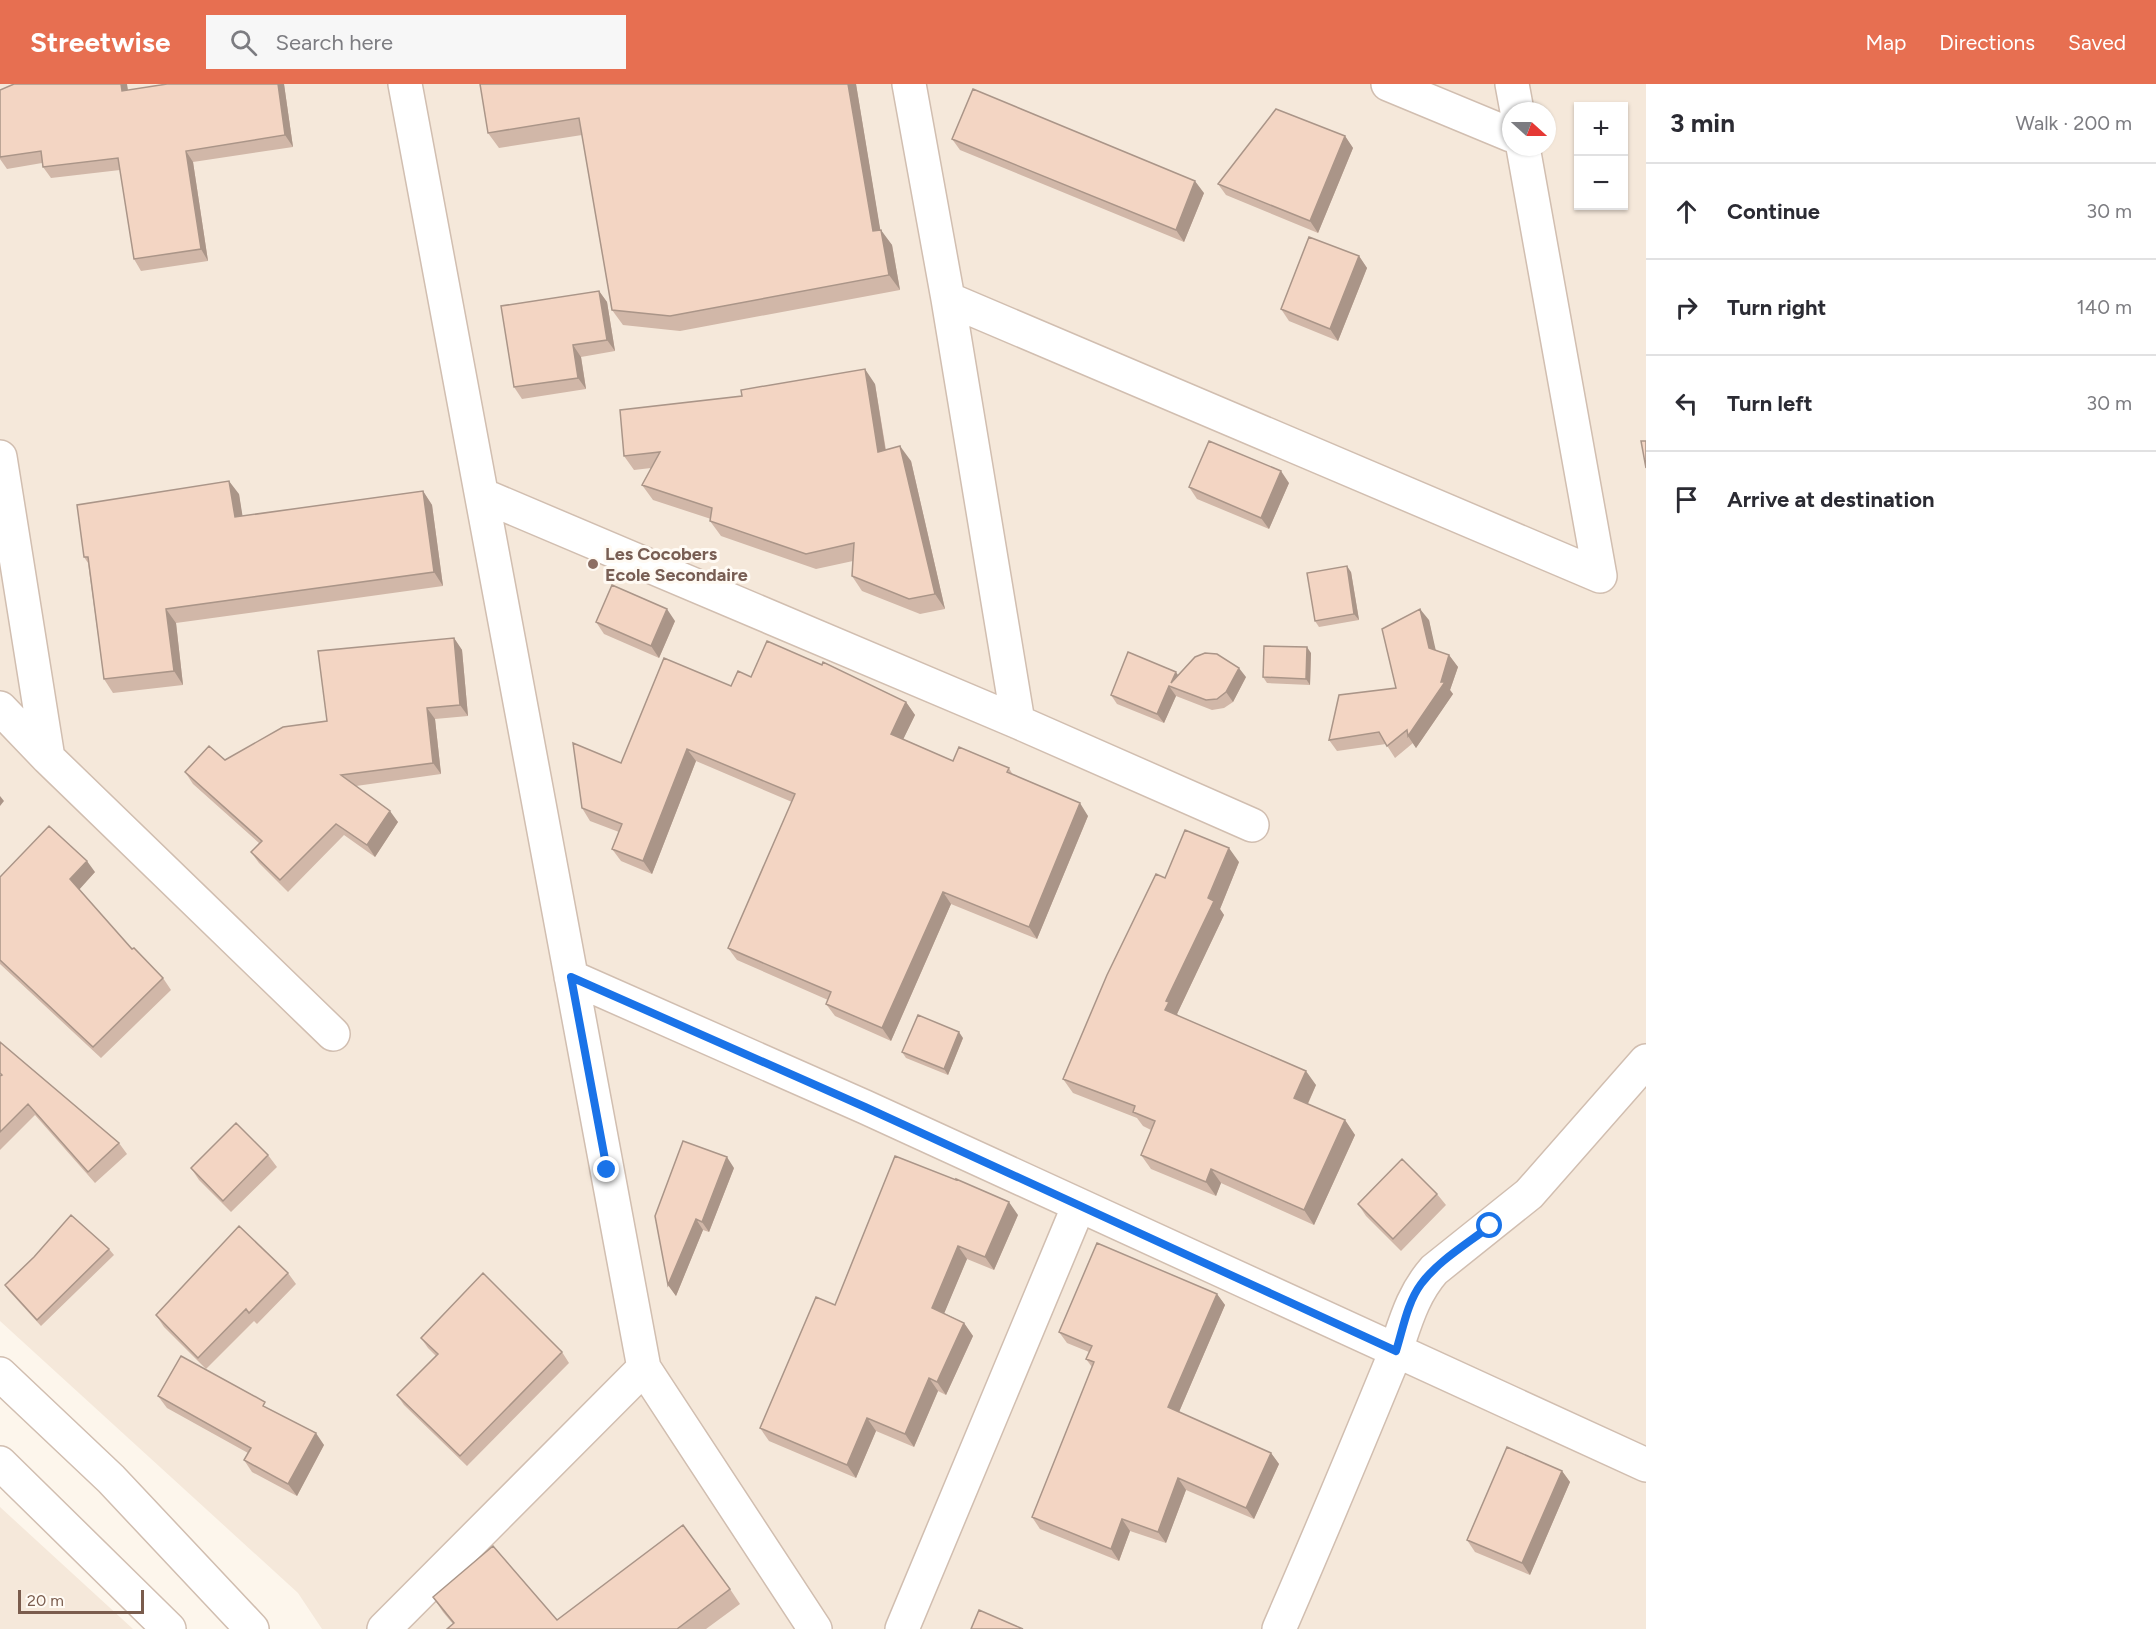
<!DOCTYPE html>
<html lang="en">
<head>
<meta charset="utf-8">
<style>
	body { margin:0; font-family:Figtree,sans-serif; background:#f7f7f7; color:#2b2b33 }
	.controls { position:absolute; right:18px; top:18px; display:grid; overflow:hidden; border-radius:0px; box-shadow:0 2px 4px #0004 }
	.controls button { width:54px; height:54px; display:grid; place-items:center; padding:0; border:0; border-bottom:2px solid #e1e1e2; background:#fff; color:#2b2b33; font:30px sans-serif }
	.compass { position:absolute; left:1502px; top:18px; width:54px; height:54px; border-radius:50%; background:#fff; box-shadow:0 2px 4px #0004; rotate:111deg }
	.scale { position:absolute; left:18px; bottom:15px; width:126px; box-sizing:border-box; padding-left:6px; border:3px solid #7a5c4d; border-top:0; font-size:16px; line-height:21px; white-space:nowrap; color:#7a5c4d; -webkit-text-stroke:4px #fffaf3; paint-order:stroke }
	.stop { position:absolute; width:18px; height:18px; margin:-14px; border:4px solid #1a73e8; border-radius:50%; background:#fff }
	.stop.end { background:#1a73e8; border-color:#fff; box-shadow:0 2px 6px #0008 }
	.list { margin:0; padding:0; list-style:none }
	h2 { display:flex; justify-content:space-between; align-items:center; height:78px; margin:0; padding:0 24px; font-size:26px }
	h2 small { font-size:20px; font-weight:400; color:#7c7c81 }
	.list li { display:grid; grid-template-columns:39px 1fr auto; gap:18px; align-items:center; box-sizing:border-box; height:96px; padding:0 24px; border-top:2px solid #e1e1e2 }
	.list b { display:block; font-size:22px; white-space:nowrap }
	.list em { font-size:20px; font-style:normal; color:#7c7c81 }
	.icon { flex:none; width:33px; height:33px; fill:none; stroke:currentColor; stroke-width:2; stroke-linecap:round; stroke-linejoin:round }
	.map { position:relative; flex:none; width:1646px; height:1545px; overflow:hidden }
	header { display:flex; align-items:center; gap:36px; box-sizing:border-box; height:84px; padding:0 30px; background:#e76f51; color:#fff }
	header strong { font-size:28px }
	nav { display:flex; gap:33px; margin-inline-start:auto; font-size:21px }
	.search { width:420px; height:54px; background:#f7f7f7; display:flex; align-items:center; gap:15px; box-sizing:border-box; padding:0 21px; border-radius:0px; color:#7c7c81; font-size:22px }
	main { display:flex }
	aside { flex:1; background:#fff }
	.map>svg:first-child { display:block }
	.residential { fill:#f5e8da; fill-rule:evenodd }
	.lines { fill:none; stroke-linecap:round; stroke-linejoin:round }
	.minor-casing { stroke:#d1beb0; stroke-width:36 }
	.minor { stroke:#fff; stroke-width:33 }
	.wall { fill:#d1b7a8 }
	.shaded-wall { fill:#aa9588 }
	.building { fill:#f3d5c3; stroke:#aa9588; stroke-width:1.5 }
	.route { stroke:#1a73e8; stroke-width:8 }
	.education-dot { fill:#8d6e63; stroke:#fffaf3; stroke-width:2 }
	.labels { text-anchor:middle; stroke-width:6; stroke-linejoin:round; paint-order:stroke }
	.education-label { font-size:18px; font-weight:bold; fill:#785e54; stroke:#fffaf3; text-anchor:start }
</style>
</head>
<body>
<header>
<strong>Streetwise</strong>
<div class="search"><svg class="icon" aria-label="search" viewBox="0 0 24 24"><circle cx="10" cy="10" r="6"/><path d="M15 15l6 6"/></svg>Search here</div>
<nav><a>Map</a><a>Directions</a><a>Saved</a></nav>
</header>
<main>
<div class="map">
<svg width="1646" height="1545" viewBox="0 0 1646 1545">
	<rect width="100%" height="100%" fill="#fdf6ec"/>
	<path class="residential" d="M 0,0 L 1646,0 L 1646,1545 L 322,1545 L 298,1509 L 0,1237 ZM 1578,22 L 1624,22 L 1624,122 L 1578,122 ZM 1511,27 L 1547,27 L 1547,63 L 1511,63 Z
		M 0,1423 L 133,1545 L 0,1545 Z"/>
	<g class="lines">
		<g class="minor-casing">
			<path id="minor" d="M 405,0 L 644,1284 L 815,1545
				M 909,0 L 948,215 L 1018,638
				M 1388,0 L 1511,51
				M 1512,0 L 1517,27
				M 1523,63 L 1600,492
				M 948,215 L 1600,492
				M 0,373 L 48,674
				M 482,411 L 1018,638 L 1252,741
				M 0,624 L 48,674 L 333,950
				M 571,893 L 865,1023 L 1646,1381
				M 0,1290 L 111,1395 L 252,1545
				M 0,1379 L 169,1545
				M 384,1545 L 644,1284
				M 902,1545 L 1079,1121
				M 1279,1545 C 1316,1460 1352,1374 1387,1289 C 1403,1252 1407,1217 1434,1186 L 1529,1110 L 1646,977"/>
		</g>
		<use href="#minor" class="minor"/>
	</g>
	<path class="wall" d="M 167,0 L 284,0 L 293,63 L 193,78 L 208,177 L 141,187 L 134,175 L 120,86 L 51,94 L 43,83 L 42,79 L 7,85 L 0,75 L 0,6 L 128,6 Z
		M 480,0 L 856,0 L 880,146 L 892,161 L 900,206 L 680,247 L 623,241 L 612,226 L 582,51 L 499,64 L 488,49 Z
		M 1345,52 L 1353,64 L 1318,149 L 1226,111 L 1218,100 Z
		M 952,55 L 1204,109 L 1184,158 L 960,66 Z
		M 1359,172 L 1367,184 L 1338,257 L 1289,237 L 1281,225 Z
		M 599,207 L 607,218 L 615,267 L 581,273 L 586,305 L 522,315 L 514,303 Z
		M 875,300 L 886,366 L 911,377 L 945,525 L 920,530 L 862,507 L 852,492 L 853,477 L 816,485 L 721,452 L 710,437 L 711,435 L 653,416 L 642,401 L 651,384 L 634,386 L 624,372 Z
		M 1289,399 L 1269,445 L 1197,415 L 1189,403 Z
		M 423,407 L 432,421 L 443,502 L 176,539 L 183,601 L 113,609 L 104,595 L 88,479 L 84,473 L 239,410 L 242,432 Z
		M 1351,488 L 1359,536 L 1319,543 L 1315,537 Z
		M 1429,536 L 1435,567 L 1449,571 L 1458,583 L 1450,606 L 1453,610 L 1416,664 L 1413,659 L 1395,674 L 1386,660 L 1337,667 L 1329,656 L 1396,604 Z
		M 675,537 L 659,574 L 604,550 L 596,538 Z
		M 454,554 L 462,566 L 468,632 L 435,635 L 441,690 L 356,702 L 398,738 L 375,773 L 344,751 L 288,808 L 259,779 L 251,768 L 259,759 L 193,700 L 185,688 L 225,676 L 327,637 Z
		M 1311,569 L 1310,601 L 1267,599 L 1263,593 Z
		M 1178,591 L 1246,593 L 1233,618 L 1224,624 L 1212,626 L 1176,612 L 1164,639 L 1117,620 L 1111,611 Z
		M 751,593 L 906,618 L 915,631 L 903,655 L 953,677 L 1009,684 L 1013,691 L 1088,732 L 1037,855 L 951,820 L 891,957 L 835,932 L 826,920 L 828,916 L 737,876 L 728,864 L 792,718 L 696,677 L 652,790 L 621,777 L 612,765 L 619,748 L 590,737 L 582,724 L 621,679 L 731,602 Z
		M 1239,778 L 1220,825 L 1224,831 L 1177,930 L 1178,932 L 1316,1001 L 1308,1020 L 1345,1036 L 1355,1051 L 1314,1141 L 1221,1099 L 1216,1112 L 1151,1085 L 1141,1071 L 1151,1046 L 1143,1042 L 1137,1034 L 1073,1009 L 1063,995 L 1165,794 Z
		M 95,788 L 79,805 L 132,865 L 163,894 L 171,906 L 101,974 L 0,880 L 0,793 Z
		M 963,954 L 948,991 L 906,974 L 902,968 Z
		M 0,958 L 119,1059 L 127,1070 L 95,1099 L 35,1031 L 0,1066 Z
		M 268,1071 L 277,1083 L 231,1128 L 199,1096 L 191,1084 Z
		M 734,1084 L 709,1148 L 703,1146 L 676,1212 L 668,1201 L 655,1132 Z
		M 1437,1110 L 1446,1121 L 1401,1167 L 1366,1132 L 1358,1120 Z
		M 1018,1131 L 994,1186 L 967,1175 L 944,1229 L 964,1239 L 973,1252 L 946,1311 L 938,1307 L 914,1363 L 876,1347 L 856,1394 L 769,1357 L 760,1344 L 835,1221 Z
		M 109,1165 L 114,1171 L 41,1242 L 9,1207 L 5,1201 Z
		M 288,1189 L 296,1200 L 257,1240 L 254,1237 L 206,1285 L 164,1243 L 156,1231 Z
		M 1217,1210 L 1225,1221 L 1179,1328 L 1271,1369 L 1279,1380 L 1254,1435 L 1186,1406 L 1166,1459 L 1130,1447 L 1119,1477 L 1040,1445 L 1032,1433 L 1092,1283 L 1086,1275 L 1089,1268 L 1067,1259 L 1059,1248 Z
		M 421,1254 L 562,1268 L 569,1279 L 467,1382 L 404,1321 L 397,1311 L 436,1272 L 428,1264 Z
		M 158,1312 L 270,1325 L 324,1361 L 297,1412 L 252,1388 L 244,1376 L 248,1369 L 167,1324 Z
		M 1562,1387 L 1570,1398 L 1530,1491 L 1475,1468 L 1467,1456 Z
		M 730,1505 L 740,1520 L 706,1545 L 447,1545 L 453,1540 L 443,1528 L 433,1513 L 557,1536 Z"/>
	<path class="shaded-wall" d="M 121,0 L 127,0 L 130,18 L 122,7 Z
		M 278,0 L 284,0 L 293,63 L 285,51 Z
		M 848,0 L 856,0 L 883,162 L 873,147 Z
		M 1345,52 L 1353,64 L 1318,149 L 1310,137 Z
		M 186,67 L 193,78 L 208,177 L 201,165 Z
		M 1195,97 L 1204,109 L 1184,158 L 1176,146 Z
		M 881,146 L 892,161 L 900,206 L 889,191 Z
		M 1359,172 L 1367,184 L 1338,257 L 1330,245 Z
		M 599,207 L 607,218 L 615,267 L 607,256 Z
		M 573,261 L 581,273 L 586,305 L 578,294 Z
		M 865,285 L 875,300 L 888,382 L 878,368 Z
		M 900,362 L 911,377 L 945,525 L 935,510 Z
		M 1281,387 L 1289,399 L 1269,445 L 1261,434 Z
		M 229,397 L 239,410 L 245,447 L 235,433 Z
		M 423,407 L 432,421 L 443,502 L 434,488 Z
		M 1347,482 L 1351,488 L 1359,536 L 1354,530 Z
		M 166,525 L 176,539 L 183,601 L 174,587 Z
		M 667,525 L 675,537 L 659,574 L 651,562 Z
		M 1420,525 L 1429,536 L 1438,576 L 1429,564 Z
		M 454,554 L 462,566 L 468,632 L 460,621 Z
		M 1307,563 L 1311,569 L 1310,601 L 1306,595 Z
		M 1449,571 L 1458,583 L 1450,606 L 1453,610 L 1416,664 L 1408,652 L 1441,598 Z
		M 1239,584 L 1246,593 L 1233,618 L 1226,608 Z
		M 1176,588 L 1182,597 L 1171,599 Z
		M 1169,602 L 1176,612 L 1164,639 L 1157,630 Z
		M 906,618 L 915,631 L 900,662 L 891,650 Z
		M 427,624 L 435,635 L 441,690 L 433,679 Z
		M 687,665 L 696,677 L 652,790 L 643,777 Z
		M 0,712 L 4,717 L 0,722 Z
		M 1080,719 L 1088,732 L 1037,855 L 1029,843 Z
		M 390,727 L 398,738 L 375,773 L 367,761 Z
		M 1229,764 L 1239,778 L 1220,825 L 1224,831 L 1177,930 L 1179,933 L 1165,926 L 1166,917 Z
		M 87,777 L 95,788 L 78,807 L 70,795 Z
		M 943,808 L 951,820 L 891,957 L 882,944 Z
		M 959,948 L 963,954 L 948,991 L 944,985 Z
		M 1306,987 L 1316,1001 L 1304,1028 L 1294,1014 Z
		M 1345,1036 L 1355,1051 L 1314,1141 L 1304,1126 Z
		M 727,1073 L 734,1084 L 709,1148 L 702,1138 Z
		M 1211,1085 L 1221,1099 L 1216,1112 L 1206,1098 Z
		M 1009,1118 L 1018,1131 L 994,1186 L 985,1173 Z
		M 696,1135 L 703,1146 L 676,1212 L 668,1201 Z
		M 958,1162 L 967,1175 L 941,1237 L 932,1224 Z
		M 1217,1210 L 1225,1221 L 1176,1335 L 1168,1323 Z
		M 964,1239 L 973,1252 L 946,1311 L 937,1298 Z
		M 929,1294 L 938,1307 L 914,1363 L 905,1350 Z
		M 867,1334 L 876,1347 L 856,1394 L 847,1381 Z
		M 316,1349 L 324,1361 L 297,1412 L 288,1400 Z
		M 1271,1369 L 1279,1380 L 1254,1435 L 1246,1424 Z
		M 1562,1387 L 1570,1398 L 1530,1491 L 1522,1479 Z
		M 1178,1394 L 1186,1406 L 1166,1459 L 1158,1448 Z
		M 1122,1435 L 1130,1447 L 1119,1477 L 1111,1465 Z"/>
	<path class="building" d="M 14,0 L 121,0 L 122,7 L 167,0 L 278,0 L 285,51 L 186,67 L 201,165 L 134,175 L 118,74 L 43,83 L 41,67 L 0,73 L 0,6 Z
		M 480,0 L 848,0 L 873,147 L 881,146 L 889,191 L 670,232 L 612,226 L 579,34 L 488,49 Z
		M 973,5 L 1195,97 L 1176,146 L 952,55 Z
		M 1276,25 L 1345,52 L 1310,137 L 1218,100 Z
		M 1309,153 L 1359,172 L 1330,245 L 1281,225 Z
		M 599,207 L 607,256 L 573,261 L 578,294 L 514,303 L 501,222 Z
		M 865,285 L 878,368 L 900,362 L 935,510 L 909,515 L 852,492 L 854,459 L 806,470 L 710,437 L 712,424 L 642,401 L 660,368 L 624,372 L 620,326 L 742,312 L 741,306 Z
		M 1209,357 L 1281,387 L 1261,434 L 1189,403 Z
		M 1641,357 L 1646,357 L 1646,384 Z
		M 229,397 L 235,433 L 423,407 L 434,488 L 166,525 L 174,587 L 104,595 L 88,473 L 84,473 L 77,421 Z
		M 1347,482 L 1354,530 L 1315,537 L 1307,489 Z
		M 612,501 L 667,525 L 651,562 L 596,538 Z
		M 1420,525 L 1429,564 L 1449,571 L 1441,598 L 1445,598 L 1408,652 L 1407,646 L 1387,662 L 1379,648 L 1329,656 L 1339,611 L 1396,604 L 1382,545 Z
		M 454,554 L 460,621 L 427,624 L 433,679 L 341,691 L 390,727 L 367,761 L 336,740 L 280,796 L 251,768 L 262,757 L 185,688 L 209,662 L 225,676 L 283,643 L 327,637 L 318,567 Z
		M 767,557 L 822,581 L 823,578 L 906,618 L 891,650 L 953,677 L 959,663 L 1009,684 L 1007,688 L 1080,719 L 1029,843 L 943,808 L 882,944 L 826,920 L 831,908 L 728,864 L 795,710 L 687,665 L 643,777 L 612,765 L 622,740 L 582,724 L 573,659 L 621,679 L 664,574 L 731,602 L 738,587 L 751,593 Z
		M 1264,562 L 1307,563 L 1306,595 L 1263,593 Z
		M 1128,568 L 1176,588 L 1171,599 L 1195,573 L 1205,569 L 1217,570 L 1239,584 L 1226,608 L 1217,615 L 1206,616 L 1169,602 L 1157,630 L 1111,611 Z
		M 49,742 L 87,777 L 70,795 L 132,865 L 134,864 L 163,894 L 93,963 L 0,876 L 0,793 Z
		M 1185,746 L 1229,764 L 1208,814 L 1214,817 L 1166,917 L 1169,918 L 1165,926 L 1306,987 L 1294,1014 L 1345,1036 L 1304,1126 L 1211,1085 L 1206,1098 L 1141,1071 L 1155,1037 L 1133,1028 L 1135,1022 L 1063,995 L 1107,891 L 1156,790 L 1165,794 Z
		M 918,931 L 959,948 L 944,985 L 902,968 Z
		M 0,958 L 119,1059 L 88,1088 L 28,1020 L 0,1048 L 0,992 L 2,991 L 0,989 Z
		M 236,1039 L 268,1071 L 223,1117 L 191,1084 Z
		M 683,1057 L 727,1073 L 702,1138 L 696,1135 L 668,1201 L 655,1132 Z
		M 895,1072 L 956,1096 L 956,1095 L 1009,1118 L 985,1173 L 958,1162 L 932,1224 L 964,1239 L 937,1298 L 929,1294 L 905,1350 L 867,1334 L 847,1381 L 760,1344 L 816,1213 L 835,1221 Z
		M 1402,1075 L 1437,1110 L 1393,1155 L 1358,1120 Z
		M 71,1131 L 109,1165 L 37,1236 L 5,1201 L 34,1173 Z
		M 239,1142 L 288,1189 L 249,1229 L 246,1225 L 198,1274 L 156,1231 Z
		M 1097,1159 L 1217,1210 L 1168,1323 L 1271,1369 L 1246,1424 L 1178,1394 L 1158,1448 L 1122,1435 L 1111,1465 L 1032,1433 L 1094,1278 L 1086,1275 L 1092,1262 L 1059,1248 Z
		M 483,1189 L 562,1268 L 460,1372 L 397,1311 L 438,1270 L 421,1254 Z
		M 181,1272 L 265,1318 L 263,1322 L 316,1349 L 288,1400 L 244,1376 L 251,1364 L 158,1312 Z
		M 1507,1363 L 1562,1387 L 1522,1479 L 1467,1456 Z
		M 683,1441 L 730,1505 L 677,1545 L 447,1545 L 454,1539 L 433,1513 L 493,1462 L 557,1536 Z
		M 979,1526 L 1023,1545 L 971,1545 Z"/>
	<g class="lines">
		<path class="route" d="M 607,1086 L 571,893 L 865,1023 L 1396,1267 C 1403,1245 1407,1219 1421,1200 C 1438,1177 1467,1160 1490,1142"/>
	</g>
	<circle class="education-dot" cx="593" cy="480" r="6"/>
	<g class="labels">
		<g class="education-label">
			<text x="605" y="476">Les Cocobers<tspan x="605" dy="21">Ecole Secondaire</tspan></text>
		</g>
	</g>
</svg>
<div class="controls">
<button>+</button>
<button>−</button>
</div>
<svg class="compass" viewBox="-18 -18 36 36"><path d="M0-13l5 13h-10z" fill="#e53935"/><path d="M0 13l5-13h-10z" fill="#7c7c81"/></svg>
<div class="scale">20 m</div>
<div class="stop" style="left:1490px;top:1142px"></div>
<div class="stop end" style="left:607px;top:1086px"></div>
</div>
<aside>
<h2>3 min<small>Walk · 200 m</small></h2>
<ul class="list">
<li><svg class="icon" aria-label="ahead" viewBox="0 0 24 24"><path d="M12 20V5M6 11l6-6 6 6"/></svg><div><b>Continue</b></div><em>30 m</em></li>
<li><svg class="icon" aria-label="right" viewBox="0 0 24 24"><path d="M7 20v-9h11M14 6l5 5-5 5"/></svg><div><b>Turn right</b></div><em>140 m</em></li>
<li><svg class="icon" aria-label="left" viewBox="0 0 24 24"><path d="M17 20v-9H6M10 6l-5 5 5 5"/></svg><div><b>Turn left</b></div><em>30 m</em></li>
<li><svg class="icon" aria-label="arrive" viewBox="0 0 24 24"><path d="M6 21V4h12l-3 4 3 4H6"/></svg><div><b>Arrive at destination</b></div></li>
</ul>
</aside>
</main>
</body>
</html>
